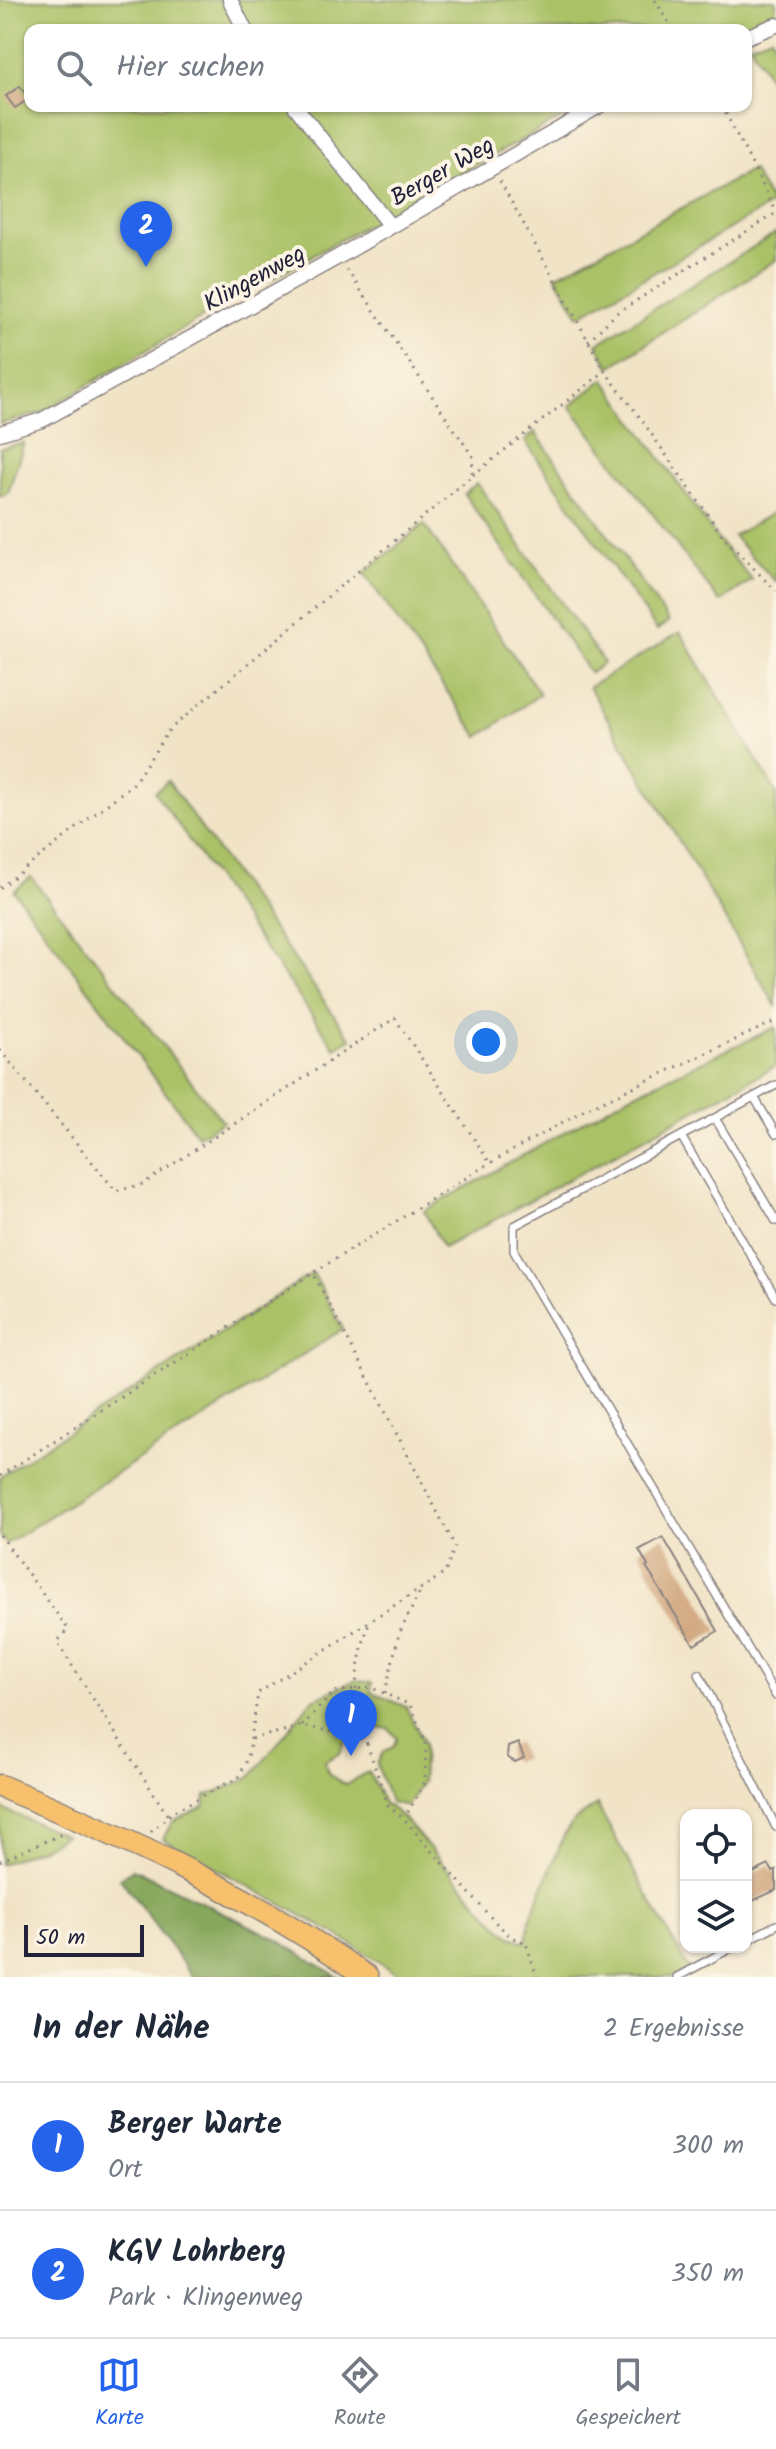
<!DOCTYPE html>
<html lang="de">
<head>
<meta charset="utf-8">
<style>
	body { margin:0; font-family:Kalam,sans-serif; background:#f6f6f7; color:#1f2937 }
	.controls { position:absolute; right:24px; bottom:24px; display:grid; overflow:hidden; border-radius:16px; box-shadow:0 2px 6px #0004 }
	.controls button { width:72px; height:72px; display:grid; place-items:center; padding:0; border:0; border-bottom:2px solid #e0e1e3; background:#fff; color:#1f2937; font:40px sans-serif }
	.scale { position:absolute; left:24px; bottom:20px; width:120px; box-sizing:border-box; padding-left:8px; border:4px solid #22223b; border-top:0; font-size:22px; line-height:28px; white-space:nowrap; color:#22223b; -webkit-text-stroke:6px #fcf5e5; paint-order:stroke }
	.you { position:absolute; left:486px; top:1042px; width:28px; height:28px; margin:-20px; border:6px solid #fff; border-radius:50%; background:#1a73e8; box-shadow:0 0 0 12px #1a73e833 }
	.badge { display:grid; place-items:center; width:52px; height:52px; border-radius:50%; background:#2563eb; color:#fff; font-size:26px; font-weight:700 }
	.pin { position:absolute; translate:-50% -66px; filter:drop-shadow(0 2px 4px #0008) }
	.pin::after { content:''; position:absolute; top:42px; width:28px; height:24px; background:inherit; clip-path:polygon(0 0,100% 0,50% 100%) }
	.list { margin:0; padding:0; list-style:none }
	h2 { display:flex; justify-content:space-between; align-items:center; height:104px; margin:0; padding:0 32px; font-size:34px }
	h2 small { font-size:26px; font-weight:400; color:#747a83 }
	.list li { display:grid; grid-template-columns:52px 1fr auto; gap:24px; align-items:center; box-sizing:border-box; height:128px; padding:0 32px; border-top:2px solid #e0e1e3 }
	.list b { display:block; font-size:30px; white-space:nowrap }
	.list p { margin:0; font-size:26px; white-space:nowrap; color:#747a83 }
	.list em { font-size:26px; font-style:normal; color:#747a83 }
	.icon { flex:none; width:44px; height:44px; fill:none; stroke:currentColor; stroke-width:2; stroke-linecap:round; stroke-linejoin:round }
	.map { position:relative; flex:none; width:776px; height:1977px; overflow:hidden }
	.search { position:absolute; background:#fff; box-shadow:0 2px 6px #0004; left:24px; right:24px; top:24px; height:88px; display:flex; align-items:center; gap:20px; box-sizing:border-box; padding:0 28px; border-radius:16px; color:#747a83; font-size:30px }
	.sheet { height:360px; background:#fff }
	nav { display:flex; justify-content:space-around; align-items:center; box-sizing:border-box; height:112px; border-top:2px solid #e0e1e3; background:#fff; font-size:22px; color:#747a83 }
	nav a { display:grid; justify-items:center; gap:4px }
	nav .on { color:#2563eb }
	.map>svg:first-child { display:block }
	.green { fill:#aac166; stroke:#667250; stroke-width:2 }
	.forest { fill:#87a75b; stroke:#54644b; stroke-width:2 }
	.building { fill:#d1a780 }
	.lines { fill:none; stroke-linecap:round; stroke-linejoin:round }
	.lane-casing { stroke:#8a8280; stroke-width:10 }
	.street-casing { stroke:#8a8280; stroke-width:17 }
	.primary-casing { stroke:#8a8280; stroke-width:25 }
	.path { stroke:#8a8280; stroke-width:3; stroke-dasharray:2 6; stroke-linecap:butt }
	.lane { stroke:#fff; stroke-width:7 }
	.street { stroke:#fff; stroke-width:14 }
	.primary { stroke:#f7c06c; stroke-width:22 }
	.labels { text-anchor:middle; stroke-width:8; stroke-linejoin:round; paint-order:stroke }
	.street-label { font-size:24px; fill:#22223b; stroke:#fcf5e5 }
</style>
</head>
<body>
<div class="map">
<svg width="776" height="1977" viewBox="0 0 776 1977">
	<rect width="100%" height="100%" fill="#fcf5e5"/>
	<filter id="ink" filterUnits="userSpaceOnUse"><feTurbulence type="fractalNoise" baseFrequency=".0125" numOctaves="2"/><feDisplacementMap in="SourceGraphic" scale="16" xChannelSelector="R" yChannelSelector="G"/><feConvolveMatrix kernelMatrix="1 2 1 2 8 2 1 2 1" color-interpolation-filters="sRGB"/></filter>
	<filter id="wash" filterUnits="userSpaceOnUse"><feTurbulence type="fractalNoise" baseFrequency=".006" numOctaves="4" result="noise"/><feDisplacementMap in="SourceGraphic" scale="32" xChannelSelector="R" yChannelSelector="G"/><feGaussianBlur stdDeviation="1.8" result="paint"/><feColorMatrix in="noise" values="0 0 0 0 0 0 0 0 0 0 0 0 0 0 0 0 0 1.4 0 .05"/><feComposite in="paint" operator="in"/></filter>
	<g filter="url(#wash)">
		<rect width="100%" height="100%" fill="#f1e3c6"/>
		<path class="green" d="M 0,0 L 776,0 L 776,14 L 736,30 L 30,30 L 30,106 L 584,106 L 400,206 L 184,328 L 41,413 L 0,424 Z
			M 771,36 L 776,45 L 776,90 L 750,44 Z
			M 752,170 L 772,204 L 579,316 L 556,276 Z
			M 776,233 L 776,260 L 610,367 L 597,344 Z
			M 604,379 L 719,541 L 752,580 L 720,602 L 570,406 Z
			M 535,432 L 669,621 L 657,630 L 525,441 Z
			M 24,443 L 8,493 L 0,497 L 0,448 Z
			M 477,483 L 604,663 L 590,673 L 464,494 Z
			M 776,511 L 776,582 L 733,536 Z
			M 424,524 L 540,694 L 479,737 L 364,573 Z
			M 680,632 L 776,792 L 776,1006 L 589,687 Z
			M 168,781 L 351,1039 L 335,1048 L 155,792 Z
			M 31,877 L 223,1122 L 198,1136 L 14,891 Z
			M 776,1027 L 776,1066 L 443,1248 L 424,1211 L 629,1096 Z
			M 313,1273 L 343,1329 L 6,1544 L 0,1535 L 0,1476 Z
			M 356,1680 L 372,1683 L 371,1692 L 406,1707 L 424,1744 L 422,1782 L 407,1806 L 390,1802 L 377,1764 L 383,1752 L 393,1747 L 397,1738 L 388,1728 L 378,1728 L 373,1717 L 366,1712 L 363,1725 L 348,1735 L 340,1753 L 325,1761 C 327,1775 334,1779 347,1785 L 368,1771 L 385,1805 L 388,1805 L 404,1819 L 494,1921 L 511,1937 L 526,1942 L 530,1919 L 565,1833 L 574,1821 L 597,1805 L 689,1970 L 677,1977 L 403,1977 L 332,1932 L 163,1839 L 172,1822 L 204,1807 L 206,1796 L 250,1778 L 313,1699 Z
			M 0,1808 L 65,1835 L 42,1848 L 0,1864 Z"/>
		<path class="forest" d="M 133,1869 L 273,1937 L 338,1977 L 193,1977 L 120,1878 Z"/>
		<g id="blocks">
			<path class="building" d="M 20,86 L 29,99 L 15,108 L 6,96 Z
				M 663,1537 L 718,1631 L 694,1645 L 646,1567 L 648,1566 L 639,1550 Z
				M 518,1743 L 524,1758 L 515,1762 L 507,1757 L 508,1747 Z
				M 769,1865 L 773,1872 L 776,1870 L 776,1890 L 746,1904 L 746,1876 Z"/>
		</g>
	</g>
	<g filter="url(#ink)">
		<use href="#blocks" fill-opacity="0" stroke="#8a8280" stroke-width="2"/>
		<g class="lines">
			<g class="lane-casing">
				<path id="lane" d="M 776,1085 L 514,1226 L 514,1251 L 776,1696
					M 754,1097 L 776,1134
					M 715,1118 L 776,1221
					M 681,1136 L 776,1298
					M 699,1674 L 776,1827
					M 746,1941 L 776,1925
					M 677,1977 L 733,1947"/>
			</g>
			<g class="street-casing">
				<path id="street" d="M 230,0 L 245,30
					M 746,37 L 776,25
					M 295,106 L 390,226
					M 0,433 L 42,420 L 338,257 L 599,106"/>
			</g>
			<g class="primary-casing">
				<path id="primary" d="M 0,1786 C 128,1839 254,1896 367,1977"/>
			</g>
			<path class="path" d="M 655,0 L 673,30
				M 722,106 L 776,211
				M 500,181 L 605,371 L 641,419 L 724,538 L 776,591
				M 588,341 L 618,312 L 776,213
				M 473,475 L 605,371
				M 0,888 L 133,784 L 170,729 L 472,476 L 473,457 L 347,270
				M 0,1050 L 116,1191 L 143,1184 L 395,1018 L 490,1163
				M 0,1476 L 313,1273
				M 0,1535 L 68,1629 L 57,1642 L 168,1816
				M 385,1693 L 399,1634 L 422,1588
				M 302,1726 L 334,1692 L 370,1687 L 410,1705 L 426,1743 L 425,1782 L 405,1817
				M 252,1739 L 302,1726 L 356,1736 L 367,1744 L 388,1805 L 404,1819 L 494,1921 L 511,1937 L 526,1943 L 537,1977
				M 367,1744 C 349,1704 356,1664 369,1623
				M 151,1832 L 174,1811 L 239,1777 L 248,1758 L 258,1693 L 445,1573 L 455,1546 L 313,1273 L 490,1163 L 588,1108 L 776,1021
				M 0,1861 L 64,1833"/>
			<use href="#lane" class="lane"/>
			<use href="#street" class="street"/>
			<use href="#primary" class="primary"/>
		</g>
	</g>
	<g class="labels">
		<g class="street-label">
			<text transform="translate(442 171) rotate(-30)" y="8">Berger Weg</text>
			<text transform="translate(254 278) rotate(-29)" y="8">Klingenweg</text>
		</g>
	</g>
</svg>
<div class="controls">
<button><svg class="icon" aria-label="locate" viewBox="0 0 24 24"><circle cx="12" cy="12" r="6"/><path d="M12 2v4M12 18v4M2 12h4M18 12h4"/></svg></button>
<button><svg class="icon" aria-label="layers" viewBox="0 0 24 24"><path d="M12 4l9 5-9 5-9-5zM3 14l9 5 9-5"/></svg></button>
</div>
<div class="scale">50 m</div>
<div class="you"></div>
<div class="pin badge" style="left:351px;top:1756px">1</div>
<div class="pin badge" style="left:146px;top:267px">2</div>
<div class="search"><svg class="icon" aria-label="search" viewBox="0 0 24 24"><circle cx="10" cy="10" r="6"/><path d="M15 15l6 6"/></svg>Hier suchen</div>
</div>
<section class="sheet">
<h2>In der Nähe<small>2 Ergebnisse</small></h2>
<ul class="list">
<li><span class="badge">1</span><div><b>Berger Warte</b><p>Ort</p></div><em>300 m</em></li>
<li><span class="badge">2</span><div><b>KGV Lohrberg</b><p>Park · Klingenweg</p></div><em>350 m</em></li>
</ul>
</section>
<nav>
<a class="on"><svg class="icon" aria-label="map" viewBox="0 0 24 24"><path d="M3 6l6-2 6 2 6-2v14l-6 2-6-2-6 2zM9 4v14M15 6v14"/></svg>Karte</a>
<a><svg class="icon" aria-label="directions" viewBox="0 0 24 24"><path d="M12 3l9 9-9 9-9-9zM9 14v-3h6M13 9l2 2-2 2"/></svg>Route</a>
<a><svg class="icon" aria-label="saved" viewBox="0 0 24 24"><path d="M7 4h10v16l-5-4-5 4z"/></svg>Gespeichert</a>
</nav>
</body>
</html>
